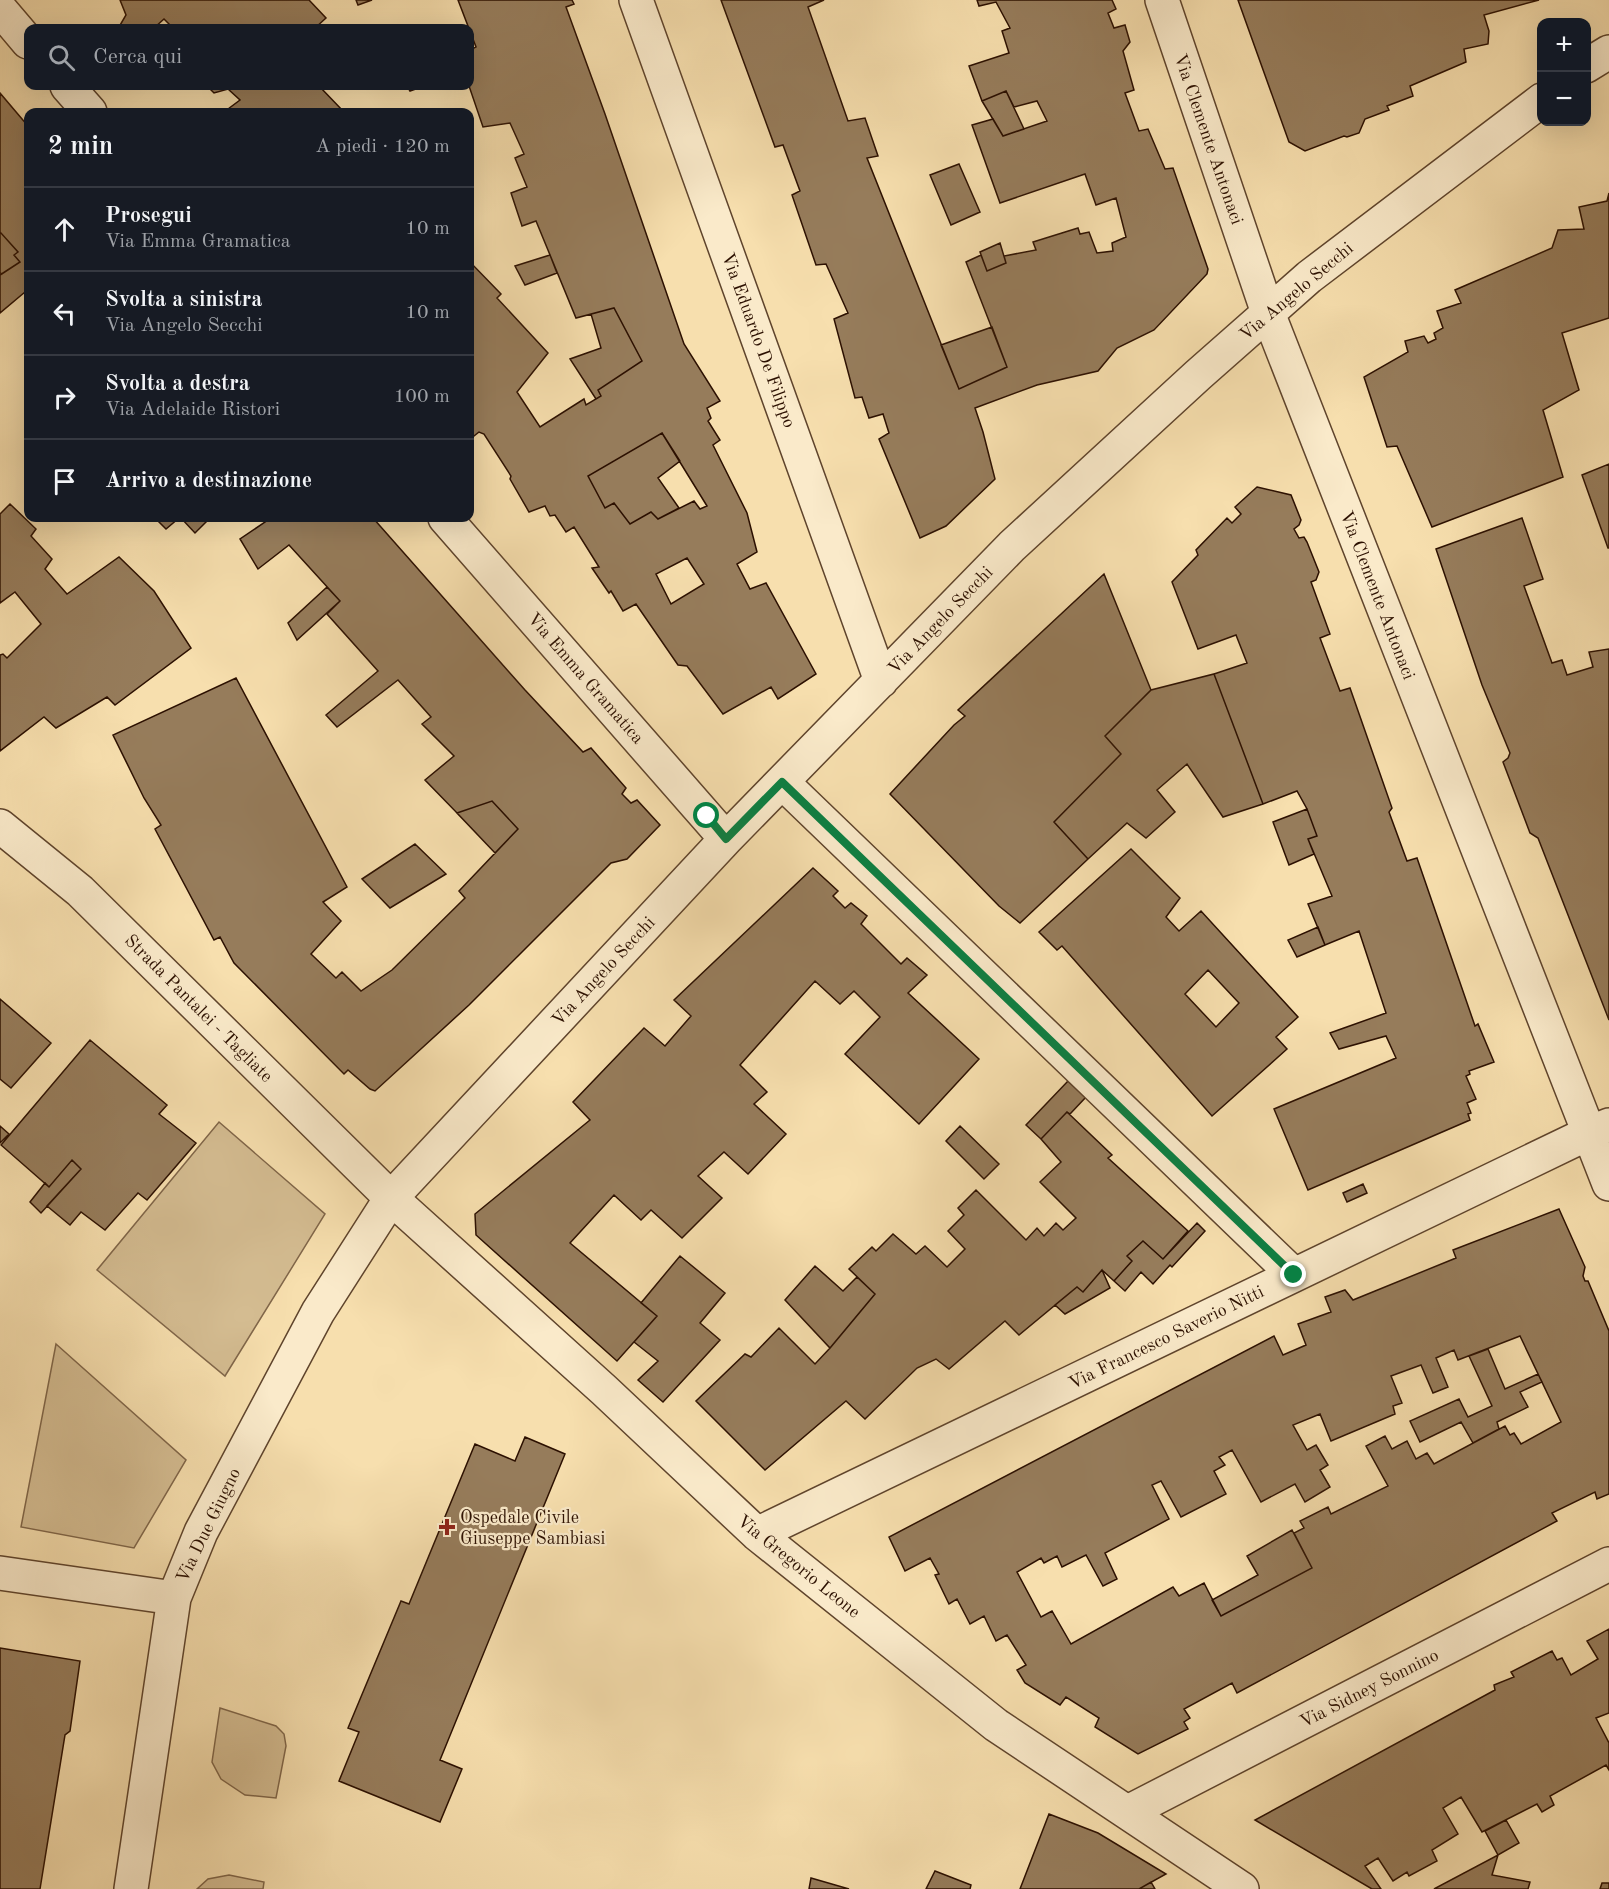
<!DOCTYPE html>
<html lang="it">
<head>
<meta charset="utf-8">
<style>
	body { margin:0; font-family:"Old Standard TT",serif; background:#242831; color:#f1f3f6 }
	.controls { position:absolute; right:18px; top:18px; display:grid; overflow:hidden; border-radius:12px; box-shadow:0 6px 24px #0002 }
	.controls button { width:54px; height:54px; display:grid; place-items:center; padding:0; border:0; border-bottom:2px solid #363941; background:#171b24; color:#f1f3f6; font:30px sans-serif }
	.stop { position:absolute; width:18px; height:18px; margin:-14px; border:4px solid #0b8043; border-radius:50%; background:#fff }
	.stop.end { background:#0b8043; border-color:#fff; box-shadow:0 2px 6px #0008 }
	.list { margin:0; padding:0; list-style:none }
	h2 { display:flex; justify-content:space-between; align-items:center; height:78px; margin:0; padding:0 24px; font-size:26px }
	h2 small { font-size:20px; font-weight:400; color:#9ea1a6 }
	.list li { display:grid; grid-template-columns:39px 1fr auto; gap:18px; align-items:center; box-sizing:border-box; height:84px; padding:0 24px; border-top:2px solid #363941 }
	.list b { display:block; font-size:22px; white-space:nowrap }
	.list p { margin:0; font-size:20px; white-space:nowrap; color:#9ea1a6 }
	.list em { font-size:20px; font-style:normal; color:#9ea1a6 }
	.icon { flex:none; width:33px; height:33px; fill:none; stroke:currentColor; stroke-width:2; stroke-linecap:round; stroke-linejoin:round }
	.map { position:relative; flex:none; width:1609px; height:1889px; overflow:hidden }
	.search { position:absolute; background:#171b24; box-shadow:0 6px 24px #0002; left:24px; top:24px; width:450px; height:66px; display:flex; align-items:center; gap:15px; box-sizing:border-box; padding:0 21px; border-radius:12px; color:#9ea1a6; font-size:22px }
	.panel { position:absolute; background:#171b24; box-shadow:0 6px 24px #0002; left:24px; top:108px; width:450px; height:414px; border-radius:12px }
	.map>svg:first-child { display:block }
	.green { fill:#d4bc91; stroke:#806649; stroke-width:1.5 }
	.building { fill:#967c5b; stroke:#2c1001; stroke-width:1.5; fill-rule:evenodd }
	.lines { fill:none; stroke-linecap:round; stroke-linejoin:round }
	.minor-casing { stroke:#5f442c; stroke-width:36 }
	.minor { stroke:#faeaca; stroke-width:33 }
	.route { stroke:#0b8043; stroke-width:8 }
	.poi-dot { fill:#8f2418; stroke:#faeaca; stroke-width:2 }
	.labels { text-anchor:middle; stroke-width:4.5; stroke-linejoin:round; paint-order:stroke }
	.street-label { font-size:18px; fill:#2c1001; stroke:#faeaca }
	.poi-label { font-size:18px; fill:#2c1001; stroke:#faeaca; text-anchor:start }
</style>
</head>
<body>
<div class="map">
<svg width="1609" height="1889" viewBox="0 0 1609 1889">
	<rect width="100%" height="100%" fill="#f7dfae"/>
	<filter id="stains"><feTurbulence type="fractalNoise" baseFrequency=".00333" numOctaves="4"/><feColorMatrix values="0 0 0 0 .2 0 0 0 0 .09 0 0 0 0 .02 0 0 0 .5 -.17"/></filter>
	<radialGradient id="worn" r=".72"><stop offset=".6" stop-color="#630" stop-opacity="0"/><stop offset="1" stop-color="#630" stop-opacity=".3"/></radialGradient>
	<path class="green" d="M 219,1122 L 325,1214 L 225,1376 L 97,1270 Z
		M 56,1344 L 186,1460 L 134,1548 L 21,1527 Z
		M 220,1708 L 276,1726 L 284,1734 L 286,1746 L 276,1798 L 245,1795 L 221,1779 L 212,1762 Z
		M 229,1875 L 264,1882 L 263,1889 L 197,1889 L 208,1879 Z"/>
	<path class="building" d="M 120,0 L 309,0 L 326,18 L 315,28 L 173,28 L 164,19 L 154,28 L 120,28 L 119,27 L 126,15 Z
		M 356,0 L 372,0 L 358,5 Z
		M 458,0 L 572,0 L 574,4 L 566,7 L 605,114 L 684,344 L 720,401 L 707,408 L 711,418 L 708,421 L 720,440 L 713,445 L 747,513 L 757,552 L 737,564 L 750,589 L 766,583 L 816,674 L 778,699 L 771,687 L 723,714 L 687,666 L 678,665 L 636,604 L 623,611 L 611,591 L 609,593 L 592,568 L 599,567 L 574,527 L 566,532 L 555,515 L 550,516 L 545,506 L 529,512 L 510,479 L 511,476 L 484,434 L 479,432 L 474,436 L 470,431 L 470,262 L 501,294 L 497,298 L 548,353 L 517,392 L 540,427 L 584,399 L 586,405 L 601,396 L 598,390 L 642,361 L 614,308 L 576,318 L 536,221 L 522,226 L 511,193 L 527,187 L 515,158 L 524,154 L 510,123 L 483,127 L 469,86 L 470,50 L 476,47 ZM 662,433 L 707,506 L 700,509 L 694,501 L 658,519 L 651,512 L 630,524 L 614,503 L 605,508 L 588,476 ZM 687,558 L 704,584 L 671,604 L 656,574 Z
		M 721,0 L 824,0 L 808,7 L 848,121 L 865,118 L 878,156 L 867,158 L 959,389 L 1007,367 L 966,262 L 981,255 L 987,271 L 1006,263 L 1004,256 L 1036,250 L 1033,242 L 1078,228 L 1080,234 L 1089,232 L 1097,253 L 1113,251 L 1112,243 L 1126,237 L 1116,198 L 1096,205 L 1085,174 L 1000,203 L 972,125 L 993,119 L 1003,136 L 1047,121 L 1037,101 L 1014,107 L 1006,91 L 982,101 L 969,66 L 1009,53 L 1002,31 L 1010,28 L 996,2 L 979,6 L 977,0 L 1112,0 L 1116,9 L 1108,13 L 1114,28 L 1125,25 L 1130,42 L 1123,51 L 1134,90 L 1125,93 L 1139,131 L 1148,129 L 1165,169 L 1173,168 L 1208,269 L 1207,274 L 1154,330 L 1117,348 L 1098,371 L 1037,385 L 975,408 L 983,432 L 995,479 L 946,526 L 920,538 L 879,439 L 889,433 L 883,414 L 869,418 L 862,397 L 855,398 L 834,319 L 848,313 L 826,264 L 816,265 L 792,195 L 800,191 L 783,145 L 775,147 Z
		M 1238,0 L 1539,0 L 1484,15 L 1489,31 L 1488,44 L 1464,49 L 1466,62 L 1410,86 L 1413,96 L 1387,106 L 1389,110 L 1365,119 L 1359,133 L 1347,137 L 1344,136 L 1305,151 L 1289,142 Z
		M 207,86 L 319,86 L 344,112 L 224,112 L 240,100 L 228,89 L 214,93 Z
		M 407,86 L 424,86 L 410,91 Z
		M 1006,91 L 1024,129 L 1003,136 L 982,101 Z
		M 0,93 L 28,126 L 28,296 L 25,292 L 0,313 L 0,275 L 20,262 L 14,255 L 18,252 L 0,232 Z
		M 959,164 L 980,212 L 951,225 L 930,175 Z
		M 1609,193 L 1609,318 L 1562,333 L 1579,390 L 1543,410 L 1563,477 L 1432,527 L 1397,446 L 1387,447 L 1364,377 L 1408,352 L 1405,341 L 1424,336 L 1428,343 L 1436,339 L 1434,333 L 1443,328 L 1437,311 L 1461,303 L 1455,290 L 1552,248 L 1558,230 L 1584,229 L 1579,207 L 1607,201 Z
		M 0,232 L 18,252 L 14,255 L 20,262 L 2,274 L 0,273 Z
		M 1000,243 L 1006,263 L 987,271 L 980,252 Z
		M 550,255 L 557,273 L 525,285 L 515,266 Z
		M 614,308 L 642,361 L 598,390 L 601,396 L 596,399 L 570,359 L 601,348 L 591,314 Z
		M 992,327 L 1007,367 L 959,389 L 941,345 Z
		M 662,433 L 680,461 L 658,478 L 679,508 L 658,519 L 651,512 L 630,524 L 614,503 L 605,508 L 588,476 Z
		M 1609,464 L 1609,548 L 1608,548 L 1582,475 Z
		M 1257,487 L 1291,495 L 1301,520 L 1299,525 L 1294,529 L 1299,538 L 1304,537 L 1307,542 L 1319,572 L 1316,580 L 1311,582 L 1330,634 L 1320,638 L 1340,691 L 1350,688 L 1392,808 L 1389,812 L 1407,861 L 1417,858 L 1475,1026 L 1478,1024 L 1494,1062 L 1469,1071 L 1470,1074 L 1466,1076 L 1476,1099 L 1467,1103 L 1471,1113 L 1468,1114 L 1470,1120 L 1308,1190 L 1274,1109 L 1396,1058 L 1386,1036 L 1339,1049 L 1330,1033 L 1386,1013 L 1359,931 L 1325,945 L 1308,904 L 1332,896 L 1308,839 L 1317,836 L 1307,809 L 1297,791 L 1263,804 L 1214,674 L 1247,663 L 1236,635 L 1198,649 L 1172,582 L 1198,555 L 1196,550 L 1227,518 L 1232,523 L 1241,514 L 1235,507 Z
		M 10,504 L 36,529 L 31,536 L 52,559 L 45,569 L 67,594 L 119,557 L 154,591 L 191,648 L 115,705 L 107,697 L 56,728 L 44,717 L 0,751 L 0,655 L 3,654 L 7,658 L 41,624 L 15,592 L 0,603 L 0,514 Z
		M 155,518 L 179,518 L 166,529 Z
		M 181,518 L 210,518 L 195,533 Z
		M 271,518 L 373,518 L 525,690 L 583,752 L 591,748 L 626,788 L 622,794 L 631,803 L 637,800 L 660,825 L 627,859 L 611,863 L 469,1005 L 375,1091 L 370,1089 L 348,1070 L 344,1074 L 234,963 L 220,937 L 214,940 L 155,829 L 161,825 L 144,798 L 113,735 L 236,678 L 347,887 L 323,902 L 341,921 L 311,954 L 336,978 L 342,972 L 361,991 L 392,970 L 465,898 L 459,891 L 518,829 L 492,801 L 457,813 L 425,780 L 454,756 L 422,724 L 431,717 L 398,680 L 337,727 L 326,715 L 378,671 L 327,614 L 340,601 L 289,545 L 258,569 L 240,539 Z
		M 1522,518 L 1543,579 L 1524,586 L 1552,663 L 1562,660 L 1567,675 L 1593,667 L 1589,652 L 1609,649 L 1609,1020 L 1538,838 L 1530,833 L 1503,762 L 1508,758 L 1510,753 L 1482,685 L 1436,549 Z
		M 1104,574 L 1151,690 L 1105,736 L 1121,754 L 1054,822 L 1088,859 L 1020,923 L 999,906 L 890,794 L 954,725 L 965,716 L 958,710 Z
		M 327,587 L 340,601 L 297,640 L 288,623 Z
		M 1214,674 L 1263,804 L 1223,817 L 1187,764 L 1157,790 L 1175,812 L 1146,838 L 1127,823 L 1088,859 L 1054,822 L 1121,754 L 1105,736 L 1151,690 Z
		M 492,801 L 518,829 L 495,853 L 457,813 Z
		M 1307,809 L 1317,836 L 1308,839 L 1314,854 L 1289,865 L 1273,822 Z
		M 415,844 L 446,874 L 390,908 L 362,879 Z
		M 1131,849 L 1180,898 L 1166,917 L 1179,931 L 1201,911 L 1298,1017 L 1276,1037 L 1287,1049 L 1212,1116 L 1062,946 L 1057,950 L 1039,932 ZM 1208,970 L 1239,1003 L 1216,1027 L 1185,994 Z
		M 813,868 L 838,891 L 833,896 L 845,908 L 851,903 L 867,916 L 861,924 L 901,964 L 907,958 L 927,975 L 908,993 L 979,1059 L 919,1124 L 845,1054 L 880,1017 L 854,991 L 840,1004 L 815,981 L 740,1065 L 767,1092 L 754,1104 L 786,1134 L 748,1174 L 724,1152 L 698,1176 L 722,1198 L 682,1238 L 651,1210 L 641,1220 L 614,1195 L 570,1243 L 657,1316 L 617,1361 L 476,1235 L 475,1214 L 590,1120 L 573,1102 L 644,1028 L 665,1046 L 691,1016 L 674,1000 Z
		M 1318,927 L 1325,945 L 1297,957 L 1288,940 Z
		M 0,999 L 51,1043 L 11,1088 L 0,1079 Z
		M 90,1040 L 167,1105 L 159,1114 L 196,1143 L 147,1200 L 138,1193 L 105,1230 L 81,1212 L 70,1225 L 47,1206 L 81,1169 L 72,1160 L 49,1187 L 1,1145 Z
		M 1068,1081 L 1086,1097 L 1070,1114 L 1067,1112 L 1041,1139 L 1026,1125 Z
		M 1067,1112 L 1112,1155 L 1108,1158 L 1188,1231 L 1163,1259 L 1143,1241 L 1127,1256 L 1132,1261 L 1114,1281 L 1102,1270 L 1083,1292 L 1077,1287 L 1019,1335 L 1005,1321 L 949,1369 L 936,1359 L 917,1368 L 865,1419 L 846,1401 L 765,1470 L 696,1401 L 745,1354 L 751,1357 L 779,1328 L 815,1364 L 830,1348 L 875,1294 L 849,1269 L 872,1247 L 876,1251 L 893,1234 L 916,1254 L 925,1246 L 947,1267 L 965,1249 L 948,1231 L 964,1215 L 958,1208 L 976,1190 L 1026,1240 L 1037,1228 L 1044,1236 L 1056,1223 L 1063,1230 L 1076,1218 L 1040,1182 L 1061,1162 L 1041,1139 Z
		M 0,1126 L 9,1134 L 0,1143 Z
		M 960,1126 L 999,1164 L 984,1179 L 946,1141 Z
		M 72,1160 L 81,1169 L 41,1213 L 30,1202 L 45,1183 L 49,1187 Z
		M 1363,1184 L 1367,1193 L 1347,1202 L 1343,1193 Z
		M 1559,1209 L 1585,1267 L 1583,1276 L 1585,1281 L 1588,1281 L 1609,1331 L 1609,1494 L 1597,1499 L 1595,1492 L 1552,1513 L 1557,1521 L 1237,1693 L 1232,1683 L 1184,1709 L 1190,1718 L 1184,1722 L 1188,1729 L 1138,1754 L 1095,1727 L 1099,1718 L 1066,1697 L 1060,1705 L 1025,1683 L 1017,1670 L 1026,1665 L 1007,1635 L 996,1641 L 984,1616 L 970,1624 L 957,1599 L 949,1604 L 935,1575 L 939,1574 L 930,1558 L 905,1571 L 889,1537 L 1274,1336 L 1283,1355 L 1306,1345 L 1298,1324 L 1331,1312 L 1325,1297 L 1345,1290 L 1353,1300 L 1456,1258 L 1453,1250 ZM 1520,1336 L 1561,1422 L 1521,1444 L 1514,1433 L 1510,1435 L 1505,1426 L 1434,1464 L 1427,1453 L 1416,1459 L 1407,1441 L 1392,1449 L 1385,1436 L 1366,1446 L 1388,1486 L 1331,1514 L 1328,1507 L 1300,1521 L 1304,1528 L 1294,1533 L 1312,1568 L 1221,1616 L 1204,1583 L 1179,1596 L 1173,1587 L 1071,1644 L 1052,1611 L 1041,1617 L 1017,1572 L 1041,1558 L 1044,1563 L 1057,1556 L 1062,1567 L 1086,1555 L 1103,1586 L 1117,1579 L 1105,1553 L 1169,1519 L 1152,1485 L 1161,1481 L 1181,1517 L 1226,1494 L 1214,1471 L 1225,1465 L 1219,1457 L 1232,1450 L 1261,1502 L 1295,1484 L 1305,1502 L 1330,1487 L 1320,1470 L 1328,1465 L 1316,1445 L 1307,1450 L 1293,1425 L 1320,1414 L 1331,1441 L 1395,1414 L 1393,1406 L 1402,1403 L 1391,1376 L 1421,1365 L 1433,1393 L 1448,1387 L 1436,1358 L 1454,1350 L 1458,1360 Z
		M 1197,1223 L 1205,1231 L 1172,1267 L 1170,1265 L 1153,1284 L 1141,1272 L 1125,1291 L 1114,1281 L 1132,1261 L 1127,1256 L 1143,1241 L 1163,1259 Z
		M 680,1256 L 725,1293 L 700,1323 L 720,1340 L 663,1402 L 638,1380 L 658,1361 L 634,1342 L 657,1316 L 641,1303 Z
		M 815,1266 L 843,1291 L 857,1277 L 875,1294 L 830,1348 L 785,1300 Z
		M 1102,1270 L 1110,1288 L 1065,1314 L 1055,1305 L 1077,1287 L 1083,1292 Z
		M 1488,1349 L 1505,1389 L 1538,1374 L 1542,1382 L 1520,1392 L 1528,1407 L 1497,1422 L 1499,1429 L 1473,1443 L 1461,1422 L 1420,1442 L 1410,1421 L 1459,1399 L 1468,1417 L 1492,1406 L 1469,1356 Z
		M 525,1437 L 565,1454 L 440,1760 L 462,1769 L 440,1822 L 339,1781 L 359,1732 L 348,1728 L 401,1601 L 409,1604 L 475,1444 L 515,1461 Z
		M 1292,1530 L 1312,1568 L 1221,1616 L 1212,1600 L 1258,1575 L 1247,1556 Z
		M 1609,1629 L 1609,1713 L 1596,1718 L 1609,1743 L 1609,1770 L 1606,1765 L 1550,1796 L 1554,1805 L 1542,1812 L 1537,1804 L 1482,1832 L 1461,1797 L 1443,1808 L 1458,1834 L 1432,1850 L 1437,1861 L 1409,1876 L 1407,1872 L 1393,1881 L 1378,1858 L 1365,1866 L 1381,1889 L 1372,1889 L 1255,1820 L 1495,1690 L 1494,1685 L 1514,1677 L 1511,1672 L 1552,1651 L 1557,1660 L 1562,1658 L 1571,1675 L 1598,1659 L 1587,1641 Z
		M 0,1648 L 80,1661 L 70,1731 L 65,1735 L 40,1889 L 0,1889 Z
		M 1049,1814 L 1098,1833 L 1166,1874 L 1139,1889 L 1020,1889 Z
		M 1506,1820 L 1519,1843 L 1498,1855 L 1485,1831 Z
		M 1498,1855 L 1492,1875 L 1530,1882 L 1528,1889 L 1434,1889 Z
		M 935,1871 L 971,1885 L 970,1889 L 926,1889 Z
		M 811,1878 L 849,1889 L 809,1889 Z
		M 1151,1882 L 1155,1889 L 1139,1889 Z
		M 1602,1883 L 1609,1883 L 1609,1889 L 1600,1889 Z"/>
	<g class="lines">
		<g class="minor-casing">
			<path id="minor" d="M 636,0 L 881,681
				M 1162,0 L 1268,313 L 1609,1184
				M 0,9 L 28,42
				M 1586,66 L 1609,52
				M 67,86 L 90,112
				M 445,518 L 726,839
				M 782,782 L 1294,1275
				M 0,826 L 80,891 L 391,1198 L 604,1390 L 757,1534 L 996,1725 L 1242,1889
				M 757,1534 L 1589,1133 L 1609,1125
				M 0,1573 L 174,1598
				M 1128,1812 L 1609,1564
				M 131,1889 L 174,1598 L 201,1532 L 318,1312 L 391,1198 L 726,839 L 1012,546 L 1198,375 L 1309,277 L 1542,100"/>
		</g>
		<use href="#minor" class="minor"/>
	</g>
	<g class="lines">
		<path class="route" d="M 707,816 L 726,839 L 782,782 L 1294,1275"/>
	</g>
	<path class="poi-dot" d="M444 1518h6v6h6v6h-6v6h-6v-6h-6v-6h6z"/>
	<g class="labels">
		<g class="street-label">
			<text transform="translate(1209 139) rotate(71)" y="6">Via Clemente Antonaci</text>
			<text transform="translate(1296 291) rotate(-40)" y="6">Via Angelo Secchi</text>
			<text transform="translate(759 340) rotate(70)" y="6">Via Eduardo De Filippo</text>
			<text transform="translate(1378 595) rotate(69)" y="6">Via Clemente Antonaci</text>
			<text transform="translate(940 620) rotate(-46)" y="6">Via Angelo Secchi</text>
			<text transform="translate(586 678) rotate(49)" y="6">Via Emma Gramatica</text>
			<text transform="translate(603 971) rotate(-47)" y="6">Via Angelo Secchi</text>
			<text transform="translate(199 1008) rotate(45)" y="6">Strada Pantalei - Tagliate</text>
			<text transform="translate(1166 1337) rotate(-26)" y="6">Via Francesco Saverio Nitti</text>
			<text transform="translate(208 1525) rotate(-64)" y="6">Via Due Giugno</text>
			<text transform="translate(799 1566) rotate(39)" y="6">Via Gregorio Leone</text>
			<text transform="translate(1369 1688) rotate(-27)" y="6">Via Sidney Sonnino</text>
		</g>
		<g class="poi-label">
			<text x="460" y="1523">Ospedale Civile<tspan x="460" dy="21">Giuseppe Sambiasi</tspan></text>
		</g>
	</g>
	<rect width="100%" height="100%" filter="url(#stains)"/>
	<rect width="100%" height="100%" fill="url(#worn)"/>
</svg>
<div class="controls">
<button>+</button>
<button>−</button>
</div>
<div class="stop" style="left:707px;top:816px"></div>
<div class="stop end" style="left:1294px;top:1275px"></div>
<div class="search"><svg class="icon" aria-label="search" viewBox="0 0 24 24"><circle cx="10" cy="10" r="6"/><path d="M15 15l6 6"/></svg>Cerca qui</div>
<section class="panel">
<h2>2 min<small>A piedi · 120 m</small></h2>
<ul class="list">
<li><svg class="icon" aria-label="ahead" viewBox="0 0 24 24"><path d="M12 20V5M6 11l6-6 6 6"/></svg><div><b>Prosegui</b><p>Via Emma Gramatica</p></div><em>10 m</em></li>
<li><svg class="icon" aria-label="left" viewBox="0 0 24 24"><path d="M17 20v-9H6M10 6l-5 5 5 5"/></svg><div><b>Svolta a sinistra</b><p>Via Angelo Secchi</p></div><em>10 m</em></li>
<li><svg class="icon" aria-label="right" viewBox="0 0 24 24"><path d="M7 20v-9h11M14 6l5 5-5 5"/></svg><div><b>Svolta a destra</b><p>Via Adelaide Ristori</p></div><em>100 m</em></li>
<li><svg class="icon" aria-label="arrive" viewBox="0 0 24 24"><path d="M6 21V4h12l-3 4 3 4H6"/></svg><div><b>Arrivo a destinazione</b></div></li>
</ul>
</section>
</div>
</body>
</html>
